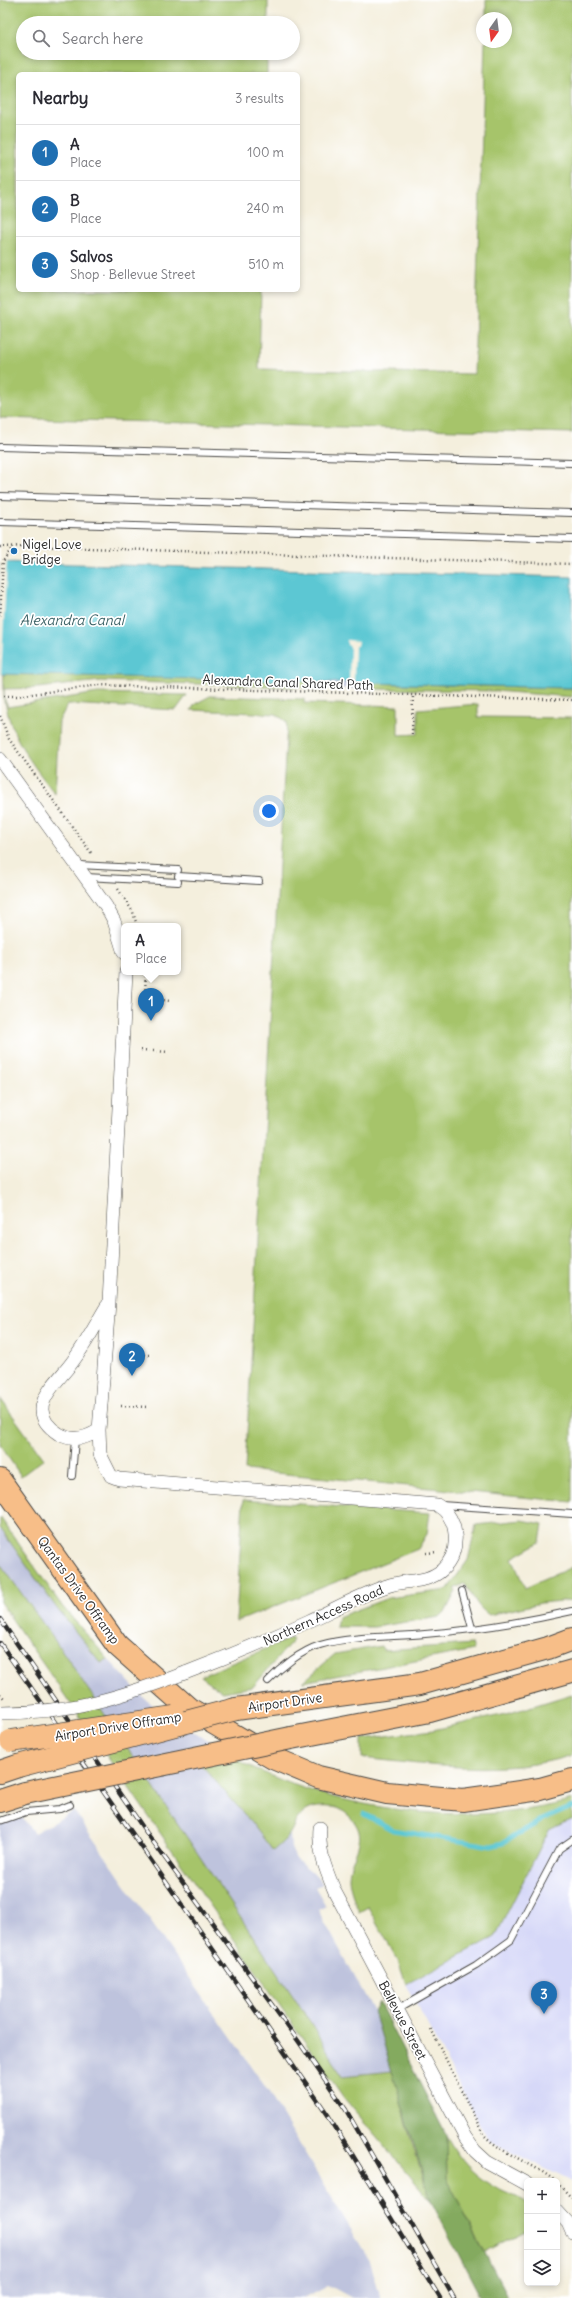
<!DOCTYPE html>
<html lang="en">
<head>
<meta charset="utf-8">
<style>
	body { margin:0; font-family:Delius,sans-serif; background:#f2f2f3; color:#2b2b33 }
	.controls { position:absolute; right:12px; bottom:12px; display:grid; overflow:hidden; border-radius:6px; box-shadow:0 2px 6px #0003 }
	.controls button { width:36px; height:36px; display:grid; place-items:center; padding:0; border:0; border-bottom:1px solid #e1e1e2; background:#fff; color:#2b2b33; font:20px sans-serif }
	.compass { position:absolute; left:476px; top:12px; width:36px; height:36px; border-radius:50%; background:#fff; box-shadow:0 2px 6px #0003; rotate:194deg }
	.you { position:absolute; left:269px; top:811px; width:14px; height:14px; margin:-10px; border:3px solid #fff; border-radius:50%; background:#1a73e8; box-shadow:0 0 0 6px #1a73e833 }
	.badge { display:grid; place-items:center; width:26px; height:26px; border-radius:50%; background:#1f6fb2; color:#fff; font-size:13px; font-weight:700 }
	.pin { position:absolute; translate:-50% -33px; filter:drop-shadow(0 1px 2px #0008) }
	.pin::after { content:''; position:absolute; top:21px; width:14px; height:12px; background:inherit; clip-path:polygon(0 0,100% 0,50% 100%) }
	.popup { position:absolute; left:121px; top:923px; width:60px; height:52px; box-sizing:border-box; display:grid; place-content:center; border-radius:6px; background:#fff; filter:drop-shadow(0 1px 3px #0005); font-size:13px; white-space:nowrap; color:#7c7c81 }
	.popup b { font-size:15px; color:#2b2b33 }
	.popup::after { content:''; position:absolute; left:50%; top:100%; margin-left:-8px; border:8px solid transparent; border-top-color:#fff }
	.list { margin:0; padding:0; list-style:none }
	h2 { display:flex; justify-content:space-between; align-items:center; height:52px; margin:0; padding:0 16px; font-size:17px }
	h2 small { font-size:13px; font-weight:400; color:#7c7c81 }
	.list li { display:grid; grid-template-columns:26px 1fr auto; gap:12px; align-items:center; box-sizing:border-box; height:56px; padding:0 16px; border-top:1px solid #e1e1e2 }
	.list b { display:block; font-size:15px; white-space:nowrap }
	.list p { margin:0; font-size:13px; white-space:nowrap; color:#7c7c81 }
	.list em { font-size:13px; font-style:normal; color:#7c7c81 }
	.icon { flex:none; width:22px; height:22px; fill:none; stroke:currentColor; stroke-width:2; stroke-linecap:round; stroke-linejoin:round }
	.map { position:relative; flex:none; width:572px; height:2298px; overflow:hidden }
	.search { position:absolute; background:#fff; box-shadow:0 2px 6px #0003; left:16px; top:16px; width:284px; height:44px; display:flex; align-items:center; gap:10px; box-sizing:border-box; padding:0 14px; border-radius:22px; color:#7c7c81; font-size:15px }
	.panel { position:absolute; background:#fff; box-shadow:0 2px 6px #0003; left:16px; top:72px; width:284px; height:220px; border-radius:6px }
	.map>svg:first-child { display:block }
	.built { fill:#d6d8f8 }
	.industrial { fill:#bec3dd }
	.green { fill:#a6c46b; stroke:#68784b }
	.forest { fill:#84aa5f; stroke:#586a45 }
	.water { fill:#5bc7d3; stroke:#43797f }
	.pier { fill:#f4efdd }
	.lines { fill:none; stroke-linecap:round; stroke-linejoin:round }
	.stream { stroke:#5bc7d3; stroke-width:5 }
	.service-casing { stroke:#494846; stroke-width:8 }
	.minor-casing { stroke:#494846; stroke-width:14 }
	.trunk-casing { stroke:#494846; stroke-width:24 }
	.motorway-casing { stroke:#494846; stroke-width:24 }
	.path { stroke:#494846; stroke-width:2.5; stroke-dasharray:1 3; stroke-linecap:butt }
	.service { stroke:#fff; stroke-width:6 }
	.minor { stroke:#fff; stroke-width:13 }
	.trunk { stroke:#f7be88; stroke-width:22 }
	.motorway { stroke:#f7be88; stroke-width:22 }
	.rail-casing { stroke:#2b2b2b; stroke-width:4.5 }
	.rail { stroke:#fff; stroke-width:3; stroke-dasharray:9; stroke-linecap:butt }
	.minor-bridge-casing { stroke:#494846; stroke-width:14; stroke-linecap:butt }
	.trunk-bridge-casing { stroke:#494846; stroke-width:24; stroke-linecap:butt }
	.motorway-bridge-casing { stroke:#494846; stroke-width:24; stroke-linecap:butt }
	.minor-bridge { stroke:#fff; stroke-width:13 }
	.trunk-bridge { stroke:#f7be88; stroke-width:22 }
	.motorway-bridge { stroke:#f7be88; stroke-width:22 }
	.poi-dot { fill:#1f6fb2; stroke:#fff; stroke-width:1.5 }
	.labels { text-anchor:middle; stroke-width:3.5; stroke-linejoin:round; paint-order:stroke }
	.poi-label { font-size:13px; fill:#2b2b2b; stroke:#fff; text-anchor:start }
	.street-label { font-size:13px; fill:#2b2b2b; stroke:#fff }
	.water-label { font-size:14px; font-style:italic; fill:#3c6266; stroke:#fff }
</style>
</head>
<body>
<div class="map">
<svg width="572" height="2298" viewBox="0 0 572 2298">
	<rect width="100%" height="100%" fill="#fff"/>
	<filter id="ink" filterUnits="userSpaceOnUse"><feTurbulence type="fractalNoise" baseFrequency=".025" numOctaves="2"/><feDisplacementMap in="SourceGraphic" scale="8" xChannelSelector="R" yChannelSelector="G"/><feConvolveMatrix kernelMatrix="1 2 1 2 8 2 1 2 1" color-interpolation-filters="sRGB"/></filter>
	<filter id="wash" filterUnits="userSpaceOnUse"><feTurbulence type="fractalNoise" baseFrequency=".012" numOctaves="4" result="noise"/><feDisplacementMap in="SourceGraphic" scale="16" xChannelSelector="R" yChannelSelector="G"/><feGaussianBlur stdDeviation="0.9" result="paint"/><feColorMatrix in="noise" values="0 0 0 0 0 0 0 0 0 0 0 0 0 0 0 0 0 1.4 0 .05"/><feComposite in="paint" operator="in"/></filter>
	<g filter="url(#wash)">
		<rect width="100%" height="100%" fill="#f4efdd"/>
		<path class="built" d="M 572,1819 L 572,2182 L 488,2140 L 406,1984 L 495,1937 L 549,1830 Z"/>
		<path class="industrial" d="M 325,682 L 368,683 L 368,689 L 325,688 Z
			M 0,1528 L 58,1610 L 102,1663 L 108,1659 L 146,1700 L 233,1757 L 199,1763 L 251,1822 L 273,1851 L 290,1833 L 291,1848 L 296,1859 L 312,1872 L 323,1884 L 315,1887 L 326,1906 L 318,1910 L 374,2012 L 393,2071 L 342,2076 L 315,2029 L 63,1652 L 0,1563 Z
			M 74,1811 L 264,2085 L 370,2261 L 381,2298 L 352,2298 L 328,2285 L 304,2298 L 0,2298 L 0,1823 L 19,1813 L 34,1833 Z"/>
		<path class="green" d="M 0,0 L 268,0 L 268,23 L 23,23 L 23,53 L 267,53 L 267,74 L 18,74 L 18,290 L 261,290 L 259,369 L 474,374 L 485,42 L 506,42 L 506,18 L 486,18 L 486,0 L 572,0 L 572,433 L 0,418 Z
			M 4,671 L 325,682 L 325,688 L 100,681 L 38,688 L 4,689 L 4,703 L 7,703 L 7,707 L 98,693 L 187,695 L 176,710 L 68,704 L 59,721 L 55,794 C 26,756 0,724 4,671 Z
			M 368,683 L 572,688 L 572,697 L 495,691 L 368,689 Z
			M 210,696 L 304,699 L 304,703 L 398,706 L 398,735 L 418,734 L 418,709 L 478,704 L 478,717 L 572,718 L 572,1502 L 245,1470 L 287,722 L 276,714 L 191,710 L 195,704 Z
			M 0,1398 L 44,1459 L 21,1476 L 0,1445 Z
			M 243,1500 L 430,1513 L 427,1534 L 418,1549 L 236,1622 Z
			M 0,1517 L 62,1606 L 108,1659 L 101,1663 L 58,1610 L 0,1528 Z
			M 522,1520 L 543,1524 L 540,1542 L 512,1558 L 525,1588 L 572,1567 L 572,1600 L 541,1603 L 489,1615 C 477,1607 472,1596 465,1583 L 454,1589 L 456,1591 L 446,1611 L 440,1617 L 374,1627 L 336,1627 L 338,1617 L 388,1598 L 447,1590 L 468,1560 L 476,1525 Z
			M 0,1563 L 63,1652 L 315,2029 L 342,2076 L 393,2071 L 412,2143 L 431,2201 L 344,2098 L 0,1602 Z
			M 291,1638 L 293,1640 L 253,1687 L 223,1692 L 201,1676 Z
			M 472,1644 L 474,1650 L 303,1682 L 335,1654 L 381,1646 L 383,1650 Z
			M 572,1694 L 572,1755 C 506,1777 430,1765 362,1758 L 362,1739 L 433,1730 L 510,1713 Z
			M 233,1757 C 325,1810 470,1830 572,1800 L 572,1819 L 549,1830 L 495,1937 L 406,1984 L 398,1961 L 368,1907 L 359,1912 C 355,1901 349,1889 349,1877 C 350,1853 373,1838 348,1815 C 343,1810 336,1807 329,1807 C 319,1806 309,1807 301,1815 C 295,1820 294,1827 290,1833 C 286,1840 279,1845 273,1851 L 251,1822 L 199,1762 Z
			M 446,2135 C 460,2161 475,2178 502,2191 C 510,2195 519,2197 527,2203 L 527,2230 L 485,2252 L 447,2179 Z"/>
		<path class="forest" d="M 379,2002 L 446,2135 L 447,2179 L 508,2298 L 481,2298 L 431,2201 L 374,2012 Z"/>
		<path class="water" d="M 0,562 L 572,577 L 572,688 L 0,674 Z"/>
		<path class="pier" d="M 0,560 L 7,561 L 1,676 L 0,676 Z
			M 347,640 L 359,641 L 358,646 L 355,646 L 354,683 L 349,682 L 350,646 L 347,645 Z"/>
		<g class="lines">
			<path class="stream" d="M 364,1814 L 393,1830 L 491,1846 L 503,1843 L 542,1820 L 572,1807"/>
		</g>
	</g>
	<g filter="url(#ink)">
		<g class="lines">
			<g class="service-casing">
				<path id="service" d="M 0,447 L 572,463
					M 0,496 L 572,513
					M 0,522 L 572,539
					M 78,865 L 178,870
					M 178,876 L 259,881
					M 86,877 L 178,882
					M 72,1476 L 75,1439
					M 441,1505 L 572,1514
					M 462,1591 L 472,1628
					M 268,1681 C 281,1667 301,1651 320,1645 C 349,1636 394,1637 425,1634 C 474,1630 524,1622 572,1611
					M 0,1821 L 26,1812 L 60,1809 L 70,1805
					M 398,2009 L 476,1965 L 511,1940 L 559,1849 L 572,1840"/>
			</g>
			<g class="minor-casing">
				<path id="minor" d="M 0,759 L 106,906 L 114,921 L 124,953
					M 126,972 L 109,1303 L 99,1430 L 100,1454 L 111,1476 L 119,1479 L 437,1505 C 460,1518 461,1553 442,1570 C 427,1584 404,1579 387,1586 C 360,1595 335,1609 309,1621 C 268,1640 227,1657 185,1673
					M 99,1430 C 87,1438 73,1442 59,1434 C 20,1409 58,1383 73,1361 C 86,1344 96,1324 107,1306
					M 320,1828 C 318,1852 326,1870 335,1892 L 465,2137 L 475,2151 L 487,2162 L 527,2184
					M 557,2211 L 568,2223 L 572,2232"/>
			</g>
			<g class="trunk-casing">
				<path id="trunk" d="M 0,1480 L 117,1645 L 188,1708 L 273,1758 L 318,1777 L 387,1793 L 463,1800 L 540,1789 L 572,1780
					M 236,1709 L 420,1684 L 548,1648 L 572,1639"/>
			</g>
			<g class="motorway-casing">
				<path id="motorway" d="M 291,1738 L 430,1711 L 572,1671
					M 0,1772 L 18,1766
					M 0,1801 L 25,1793"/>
			</g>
			<path class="path" d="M 0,547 L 26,546 L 572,564
				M 0,616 L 3,561 L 12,548
				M 4,696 L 17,696 L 99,685 L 572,700
				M 0,716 L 9,739 L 92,854
				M 412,734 L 413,696
				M 118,889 L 133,912 L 137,926
				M 145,993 L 146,972
				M 144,998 L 171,1001
				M 141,1050 L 168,1052
				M 124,1355 L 152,1355
				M 121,1406 L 149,1407
				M 426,1553 L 437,1552
				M 0,1694 L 5,1699
				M 431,2029 L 483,2134 C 504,2156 532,2162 555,2181
				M 557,2183 L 572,2198"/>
			<use href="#service" class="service"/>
			<use href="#minor" class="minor"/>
			<use href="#trunk" class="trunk"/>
			<use href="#motorway" class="motorway"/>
			<g class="rail-casing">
				<path id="rail" d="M 0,1619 L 146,1832 L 299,2042 L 346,2110 L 454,2298
					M 0,1643 L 328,2115 L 440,2298"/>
			</g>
			<use href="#rail" class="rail"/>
			<g class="minor-bridge-casing">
				<path id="minor-bridge" d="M 2,1713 C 70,1713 122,1697 185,1673"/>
			</g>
			<g class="trunk-bridge-casing">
				<path id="trunk-bridge" d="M 11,1741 L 174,1717"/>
			</g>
			<g class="motorway-bridge-casing">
				<path id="motorway-bridge" d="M 18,1766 L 236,1709
					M 25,1793 L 291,1738"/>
			</g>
			<use href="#minor-bridge" class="minor-bridge"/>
			<use href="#trunk-bridge" class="trunk-bridge"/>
			<use href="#motorway-bridge" class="motorway-bridge"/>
		</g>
	</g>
	<circle class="poi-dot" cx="14" cy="551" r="4"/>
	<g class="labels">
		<g class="poi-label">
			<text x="22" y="549">Nigel Love<tspan x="22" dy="15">Bridge</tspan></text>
		</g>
		<g class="street-label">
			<text transform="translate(288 682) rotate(2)" y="5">Alexandra Canal Shared Path</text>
			<text transform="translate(79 1590) rotate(54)" y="5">Qantas Drive Offramp</text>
			<text transform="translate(323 1615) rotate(-24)" y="5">Northern Access Road</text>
			<text transform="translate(285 1702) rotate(-8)" y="5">Airport Drive</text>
			<text transform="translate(118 1726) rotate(-9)" y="5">Airport Drive Offramp</text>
			<text transform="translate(403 2020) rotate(62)" y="5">Bellevue Street</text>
		</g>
		<g class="water-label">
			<text x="72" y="625">Alexandra Canal</text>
		</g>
	</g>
</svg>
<div class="controls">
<button>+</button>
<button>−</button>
<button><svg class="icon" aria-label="layers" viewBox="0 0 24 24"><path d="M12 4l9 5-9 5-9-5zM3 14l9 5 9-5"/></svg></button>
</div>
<svg class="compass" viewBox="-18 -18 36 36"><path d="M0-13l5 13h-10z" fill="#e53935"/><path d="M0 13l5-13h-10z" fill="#7c7c81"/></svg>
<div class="you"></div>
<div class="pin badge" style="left:151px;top:1021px">1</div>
<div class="popup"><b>A</b>Place</div>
<div class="pin badge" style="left:132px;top:1376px">2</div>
<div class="pin badge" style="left:544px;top:2014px">3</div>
<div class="search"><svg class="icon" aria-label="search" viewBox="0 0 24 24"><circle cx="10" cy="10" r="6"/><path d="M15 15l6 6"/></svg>Search here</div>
<section class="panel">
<h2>Nearby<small>3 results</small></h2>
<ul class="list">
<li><span class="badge">1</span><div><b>A</b><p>Place</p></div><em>100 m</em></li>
<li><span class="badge">2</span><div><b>B</b><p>Place</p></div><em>240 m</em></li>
<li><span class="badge">3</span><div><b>Salvos</b><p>Shop · Bellevue Street</p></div><em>510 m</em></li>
</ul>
</section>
</div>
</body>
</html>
